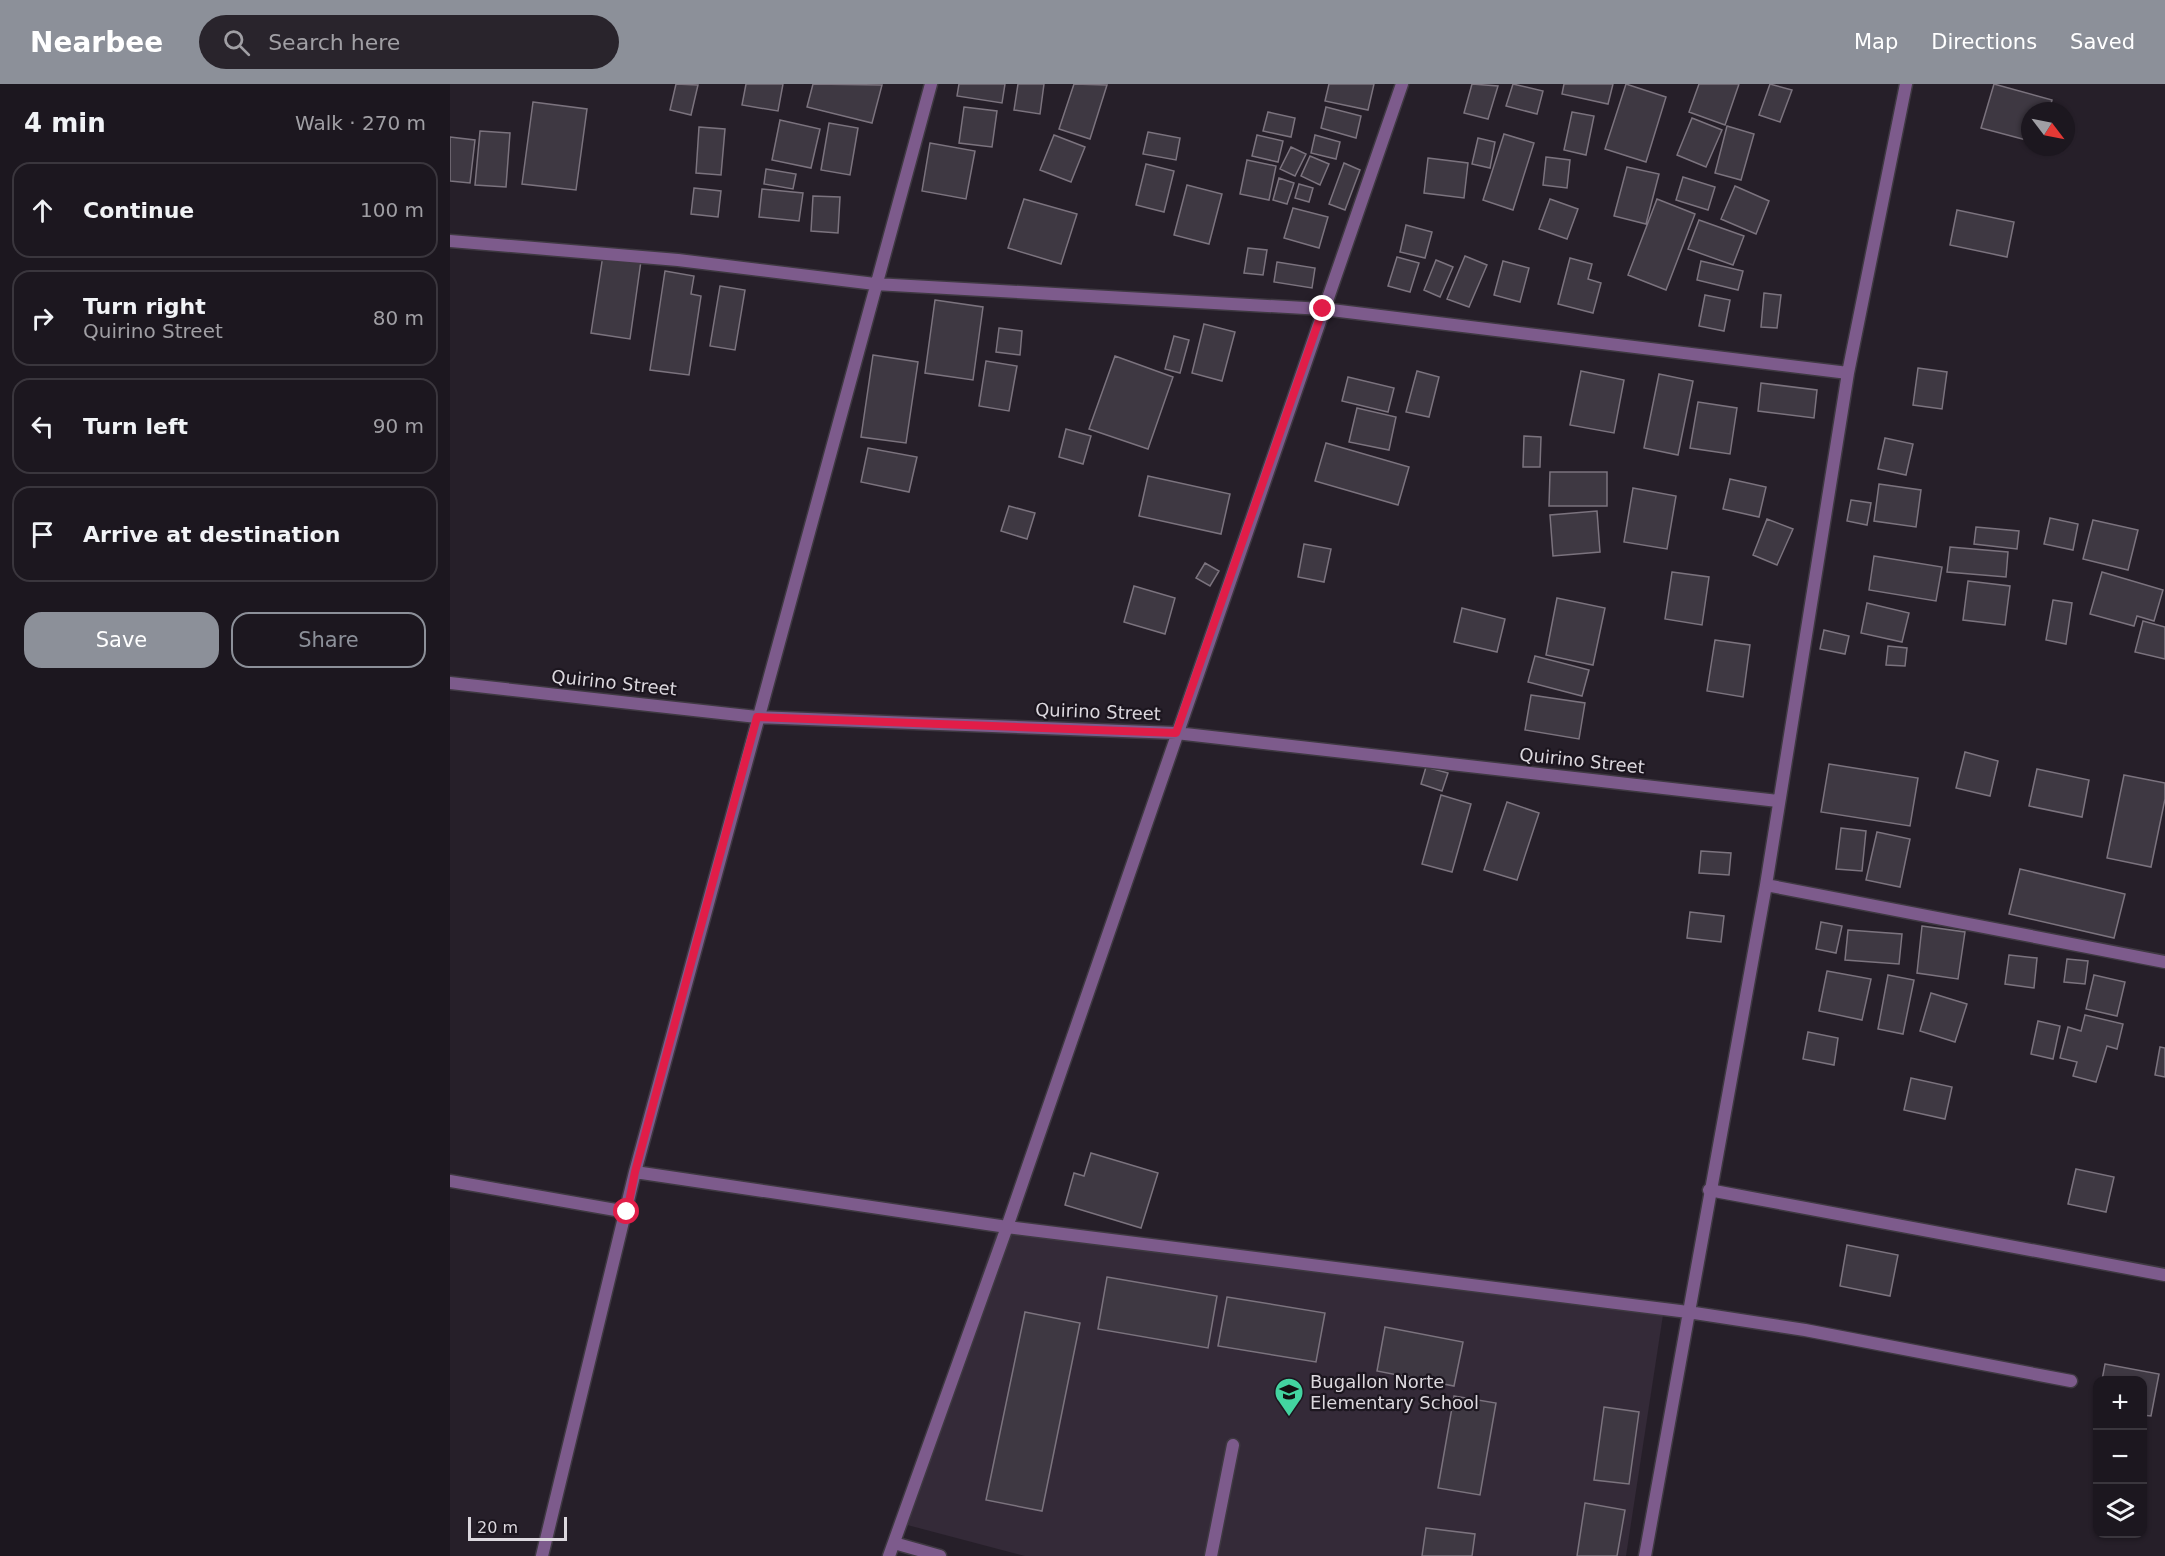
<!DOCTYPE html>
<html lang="en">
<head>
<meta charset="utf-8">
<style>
	body { margin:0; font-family:"DejaVu Sans",sans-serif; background:#29242c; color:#f1f3f6 }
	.controls { position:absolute; right:18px; bottom:18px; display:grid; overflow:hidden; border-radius:12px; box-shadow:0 2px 4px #0004 }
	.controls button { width:54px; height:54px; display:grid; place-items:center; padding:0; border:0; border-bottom:2px solid #3a363d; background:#1c171f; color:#f1f3f6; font:30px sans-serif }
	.compass { position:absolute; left:1571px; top:18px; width:54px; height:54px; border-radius:50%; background:#1c171f; box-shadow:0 2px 4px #0004; rotate:122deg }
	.scale { position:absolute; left:18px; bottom:15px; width:99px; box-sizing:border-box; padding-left:6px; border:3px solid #dcd8de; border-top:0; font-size:16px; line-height:21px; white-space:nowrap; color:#dcd8de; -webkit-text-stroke:4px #1c161f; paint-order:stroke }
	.stop { position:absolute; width:18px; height:18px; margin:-14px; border:4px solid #e11d48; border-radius:50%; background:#fff }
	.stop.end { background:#e11d48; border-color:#fff; box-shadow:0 2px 6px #0008 }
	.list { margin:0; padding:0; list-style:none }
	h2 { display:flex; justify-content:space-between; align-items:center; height:78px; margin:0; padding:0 24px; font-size:26px }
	h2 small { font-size:20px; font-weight:400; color:#a09fa4 }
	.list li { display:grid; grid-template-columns:39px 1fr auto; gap:18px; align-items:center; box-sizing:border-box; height:96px; margin:0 12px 12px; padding:0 12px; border:2px solid #3a363d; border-radius:18px }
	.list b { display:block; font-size:22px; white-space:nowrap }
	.list p { margin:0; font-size:20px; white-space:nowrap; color:#a09fa4 }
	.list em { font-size:20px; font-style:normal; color:#a09fa4 }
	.actions { display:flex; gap:12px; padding:18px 24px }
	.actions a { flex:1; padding:14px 0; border:2px solid #8c9099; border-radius:18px; text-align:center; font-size:21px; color:#8c9099 }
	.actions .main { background:#8c9099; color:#fff }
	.icon { flex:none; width:33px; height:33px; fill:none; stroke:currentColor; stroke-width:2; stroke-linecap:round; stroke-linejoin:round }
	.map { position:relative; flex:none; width:1715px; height:1472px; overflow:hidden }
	header { display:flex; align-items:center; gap:36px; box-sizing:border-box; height:84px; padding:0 30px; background:#8c9099; color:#fff }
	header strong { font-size:28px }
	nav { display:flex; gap:33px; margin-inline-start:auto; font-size:21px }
	.search { width:420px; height:54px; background:#29242c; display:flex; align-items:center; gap:15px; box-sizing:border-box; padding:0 21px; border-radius:33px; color:#a09fa4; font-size:22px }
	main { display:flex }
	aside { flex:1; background:#1c171f }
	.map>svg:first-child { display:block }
	.built { fill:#342a38 }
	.building { fill:#3e3842; stroke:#7b737e; stroke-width:1.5 }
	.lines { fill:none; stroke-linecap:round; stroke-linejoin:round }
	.lane-casing { stroke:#3f3942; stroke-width:15 }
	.street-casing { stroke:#3f3942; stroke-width:15 }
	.lane { stroke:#7d5b8c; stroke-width:12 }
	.street { stroke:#7d5b8c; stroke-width:12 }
	.route { stroke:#e11d48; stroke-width:8 }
	.labels { text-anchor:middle; stroke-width:4.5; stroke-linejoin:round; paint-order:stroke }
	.street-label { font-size:18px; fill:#dcd8de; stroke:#1c161f }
	.poi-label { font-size:18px; fill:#dcd8de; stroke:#1c161f; text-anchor:start }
</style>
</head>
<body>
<header>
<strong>Nearbee</strong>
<div class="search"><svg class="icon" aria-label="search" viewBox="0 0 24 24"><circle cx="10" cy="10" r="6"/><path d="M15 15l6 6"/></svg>Search here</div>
<nav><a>Map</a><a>Directions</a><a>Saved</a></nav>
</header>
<main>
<aside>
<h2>4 min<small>Walk · 270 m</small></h2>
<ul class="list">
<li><svg class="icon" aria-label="ahead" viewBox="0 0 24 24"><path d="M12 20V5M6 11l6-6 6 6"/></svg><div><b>Continue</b></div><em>100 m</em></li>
<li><svg class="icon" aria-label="right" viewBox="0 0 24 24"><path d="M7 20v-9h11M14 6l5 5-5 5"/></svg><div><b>Turn right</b><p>Quirino Street</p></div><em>80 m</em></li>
<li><svg class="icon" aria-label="left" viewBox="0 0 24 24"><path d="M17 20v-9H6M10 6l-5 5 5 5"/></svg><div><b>Turn left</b></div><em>90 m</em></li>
<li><svg class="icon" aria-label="arrive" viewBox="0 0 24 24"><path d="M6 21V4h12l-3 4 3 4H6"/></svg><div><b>Arrive at destination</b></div></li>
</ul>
<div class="actions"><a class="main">Save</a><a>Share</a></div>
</aside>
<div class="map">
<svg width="1715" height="1472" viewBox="0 0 1715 1472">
	<rect width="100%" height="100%" fill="#261f29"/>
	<path class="built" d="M 550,1137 L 1213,1231 L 1176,1472 L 575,1472 L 446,1438 Z"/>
	<path class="building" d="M 226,0 L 248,1 L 241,31 L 220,26 Z
		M 296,0 L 333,0 L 328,27 L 292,21 Z
		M 363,0 L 432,1 L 422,39 L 357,23 Z
		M 509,0 L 555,0 L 552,19 L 507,12 Z
		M 568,0 L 594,0 L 590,30 L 564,26 Z
		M 624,0 L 657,1 L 640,55 L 609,45 Z
		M 879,0 L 924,0 L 918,26 L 875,17 Z
		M 1022,0 L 1048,2 L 1038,35 L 1014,29 Z
		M 1063,0 L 1093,7 L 1087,30 L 1056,22 Z
		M 1114,0 L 1163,0 L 1158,20 L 1112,10 Z
		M 1176,0 L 1216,13 L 1196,78 L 1155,65 Z
		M 1249,0 L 1289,0 L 1275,41 L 1239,28 Z
		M 1320,0 L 1342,6 L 1330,38 L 1309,31 Z
		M 1544,0 L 1602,16 L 1599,27 L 1580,27 L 1580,57 L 1531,44 Z
		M 83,18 L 137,25 L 126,106 L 72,100 Z
		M 514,23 L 547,27 L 542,63 L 509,59 Z
		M 876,23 L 911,32 L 906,54 L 871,44 Z
		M 818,28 L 845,34 L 841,53 L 813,47 Z
		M 1122,28 L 1144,32 L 1136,71 L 1114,66 Z
		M 1242,34 L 1272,46 L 1256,83 L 1227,71 Z
		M 330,36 L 370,45 L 361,84 L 322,76 Z
		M 379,39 L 408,44 L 400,91 L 371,86 Z
		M 1277,42 L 1304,50 L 1291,96 L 1265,89 Z
		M 249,43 L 275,45 L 271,91 L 246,89 Z
		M 30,47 L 60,49 L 56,103 L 25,101 Z
		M 698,48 L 730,54 L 726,76 L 693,70 Z
		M 1054,50 L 1084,59 L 1063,126 L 1033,116 Z
		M 604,51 L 635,63 L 621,98 L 590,86 Z
		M 807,51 L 833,57 L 828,78 L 802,72 Z
		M 865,51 L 890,58 L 886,75 L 861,69 Z
		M 0,53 L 25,56 L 20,99 L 0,97 Z
		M 1028,54 L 1045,58 L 1040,84 L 1022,80 Z
		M 480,59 L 525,67 L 516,115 L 472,107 Z
		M 841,63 L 856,70 L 845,92 L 830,85 Z
		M 860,72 L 879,80 L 870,101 L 851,92 Z
		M 1096,73 L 1120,76 L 1117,104 L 1093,101 Z
		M 978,74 L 1018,79 L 1014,114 L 974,109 Z
		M 797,76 L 826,82 L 819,116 L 790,110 Z
		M 894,79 L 910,86 L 895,126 L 879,120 Z
		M 696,80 L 724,87 L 714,128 L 686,121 Z
		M 1177,83 L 1209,90 L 1196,140 L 1164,132 Z
		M 316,85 L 346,90 L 343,105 L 314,100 Z
		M 1233,93 L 1265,103 L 1258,126 L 1226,116 Z
		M 829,94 L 844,99 L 837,120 L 823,116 Z
		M 849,100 L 863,104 L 859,118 L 845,114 Z
		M 737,101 L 772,110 L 759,160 L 724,151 Z
		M 1285,102 L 1319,117 L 1306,150 L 1271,135 Z
		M 244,104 L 271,107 L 268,133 L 241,130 Z
		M 312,105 L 353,109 L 349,137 L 309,133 Z
		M 363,112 L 390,113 L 388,149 L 361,147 Z
		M 574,115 L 627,130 L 611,180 L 558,164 Z
		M 1100,115 L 1128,125 L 1117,155 L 1089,145 Z
		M 1207,115 L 1245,130 L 1216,206 L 1178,191 Z
		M 843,124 L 878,133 L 869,164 L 834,154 Z
		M 1507,126 L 1564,138 L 1557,173 L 1500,161 Z
		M 1249,136 L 1294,152 L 1283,181 L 1238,165 Z
		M 956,141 L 982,148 L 975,174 L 950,168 Z
		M 798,164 L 817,166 L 813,191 L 794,189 Z
		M 153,171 L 191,177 L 180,255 L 141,249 Z
		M 1015,172 L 1037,181 L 1019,223 L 997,215 Z
		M 947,173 L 969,179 L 960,208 L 938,202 Z
		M 1120,174 L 1142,180 L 1138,195 L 1151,199 L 1143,229 L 1108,220 Z
		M 986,176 L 1003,183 L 990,213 L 974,206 Z
		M 1053,177 L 1079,184 L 1070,218 L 1044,211 Z
		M 1251,177 L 1293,187 L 1288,206 L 1247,196 Z
		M 827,178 L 865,184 L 862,204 L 824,198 Z
		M 215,187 L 244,192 L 241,210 L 251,212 L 239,291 L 200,286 Z
		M 270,202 L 295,206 L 285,266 L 260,262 Z
		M 1314,209 L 1331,211 L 1327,244 L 1311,243 Z
		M 1255,211 L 1280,216 L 1274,247 L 1249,242 Z
		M 485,216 L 533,223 L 523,296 L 475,289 Z
		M 754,240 L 785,248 L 772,297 L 742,289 Z
		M 549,244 L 572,247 L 570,271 L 546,268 Z
		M 724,252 L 739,256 L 730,289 L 715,285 Z
		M 423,271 L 468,278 L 456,359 L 411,353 Z
		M 665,272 L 723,293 L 698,365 L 639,345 Z
		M 536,277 L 567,282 L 559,327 L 529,322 Z
		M 1468,284 L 1497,288 L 1492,325 L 1463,321 Z
		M 967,287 L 989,293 L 979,333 L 956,328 Z
		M 1131,287 L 1174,296 L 1164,349 L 1120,341 Z
		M 1209,290 L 1243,297 L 1228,371 L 1194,364 Z
		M 898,293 L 944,304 L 938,328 L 892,317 Z
		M 1311,299 L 1367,306 L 1364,334 L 1308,327 Z
		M 1248,318 L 1287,324 L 1280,370 L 1240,364 Z
		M 907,324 L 946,333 L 939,366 L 899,358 Z
		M 616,345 L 641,352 L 633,380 L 609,373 Z
		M 1074,352 L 1091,353 L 1090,383 L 1073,383 Z
		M 1435,354 L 1463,360 L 1456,391 L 1428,385 Z
		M 876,359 L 959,383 L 948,421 L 865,397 Z
		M 418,364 L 467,373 L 459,408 L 411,398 Z
		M 1100,388 L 1157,388 L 1157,422 L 1099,422 Z
		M 698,392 L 780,410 L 771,450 L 689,432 Z
		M 1280,395 L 1316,403 L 1309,433 L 1273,425 Z
		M 1429,400 L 1471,406 L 1466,443 L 1424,437 Z
		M 1183,404 L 1226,412 L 1217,465 L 1174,458 Z
		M 1401,416 L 1421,419 L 1417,441 L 1397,437 Z
		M 559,422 L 585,429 L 577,455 L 551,447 Z
		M 1147,427 L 1150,468 L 1103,472 L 1100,431 Z
		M 1600,434 L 1628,440 L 1623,466 L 1594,460 Z
		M 1317,435 L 1343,445 L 1327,481 L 1303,471 Z
		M 1643,436 L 1688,446 L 1678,486 L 1633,475 Z
		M 1526,443 L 1569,447 L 1567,465 L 1524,460 Z
		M 854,460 L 881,465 L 874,498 L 848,493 Z
		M 1500,463 L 1558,468 L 1556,493 L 1497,488 Z
		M 1424,472 L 1492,483 L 1486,517 L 1419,506 Z
		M 755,479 L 769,487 L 760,502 L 746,494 Z
		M 1222,488 L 1259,493 L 1252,541 L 1215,535 Z
		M 1652,488 L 1713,506 L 1704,537 L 1687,532 L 1684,542 L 1640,530 Z
		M 1518,497 L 1560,502 L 1555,541 L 1513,536 Z
		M 684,502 L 725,514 L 715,550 L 674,538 Z
		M 1107,514 L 1155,524 L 1143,581 L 1096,571 Z
		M 1603,516 L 1622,519 L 1616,560 L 1596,556 Z
		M 1417,519 L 1459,529 L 1452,558 L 1411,549 Z
		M 1012,524 L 1055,535 L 1047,568 L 1004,558 Z
		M 1693,537 L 1715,543 L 1715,575 L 1685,568 Z
		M 1374,546 L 1399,552 L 1395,570 L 1370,565 Z
		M 1265,556 L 1300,561 L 1293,613 L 1257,607 Z
		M 1438,562 L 1457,564 L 1455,582 L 1436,581 Z
		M 1085,572 L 1139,586 L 1132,612 L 1078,598 Z
		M 1081,611 L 1135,619 L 1129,655 L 1075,646 Z
		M 1515,668 L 1548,677 L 1540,712 L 1506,704 Z
		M 1379,680 L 1468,694 L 1460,742 L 1371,728 Z
		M 976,683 L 998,689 L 992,707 L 971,700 Z
		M 1587,685 L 1639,696 L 1632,733 L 1579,722 Z
		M 1674,691 L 1715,699 L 1715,715 L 1701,783 L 1657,774 Z
		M 991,711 L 1021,720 L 1002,788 L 972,780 Z
		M 1057,718 L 1089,729 L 1067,796 L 1034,786 Z
		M 1391,744 L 1416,747 L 1412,787 L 1386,785 Z
		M 1427,748 L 1460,755 L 1450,803 L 1416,796 Z
		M 1251,767 L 1281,769 L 1279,791 L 1249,789 Z
		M 1570,785 L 1675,810 L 1664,854 L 1559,830 Z
		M 1240,828 L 1274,832 L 1271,858 L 1237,854 Z
		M 1371,838 L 1392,842 L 1386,869 L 1366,865 Z
		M 1472,842 L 1515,848 L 1508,895 L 1467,889 Z
		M 1398,846 L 1452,850 L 1449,880 L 1395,876 Z
		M 1559,871 L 1587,874 L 1584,904 L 1555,900 Z
		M 1617,875 L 1638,877 L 1635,900 L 1614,898 Z
		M 1377,887 L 1421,895 L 1412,936 L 1369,927 Z
		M 1438,891 L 1464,896 L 1453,950 L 1428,945 Z
		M 1644,891 L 1675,898 L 1667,932 L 1636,925 Z
		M 1481,909 L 1517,920 L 1505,958 L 1470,947 Z
		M 1635,931 L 1673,940 L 1667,965 L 1657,962 L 1646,998 L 1623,992 L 1627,978 L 1610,974 L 1618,943 L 1631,947 Z
		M 1588,937 L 1610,942 L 1603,975 L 1581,970 Z
		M 1358,948 L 1388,954 L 1384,981 L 1353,975 Z
		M 1710,963 L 1715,964 L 1715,993 L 1705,991 Z
		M 1461,994 L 1502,1003 L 1495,1035 L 1454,1026 Z
		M 641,1069 L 708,1089 L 691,1144 L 615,1121 L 624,1089 L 634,1092 Z
		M 1626,1085 L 1664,1093 L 1656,1128 L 1618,1120 Z
		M 1397,1161 L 1448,1171 L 1440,1212 L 1390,1202 Z
		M 657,1193 L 767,1212 L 758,1264 L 648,1245 Z
		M 777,1213 L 875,1229 L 866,1278 L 768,1262 Z
		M 575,1228 L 630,1239 L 592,1427 L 536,1416 Z
		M 935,1243 L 1013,1258 L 1004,1302 L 927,1287 Z
		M 1655,1280 L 1709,1290 L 1701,1332 L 1692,1331 L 1692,1296 L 1652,1296 Z
		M 1004,1312 L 1046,1319 L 1030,1411 L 988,1404 Z
		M 1154,1323 L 1189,1328 L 1179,1400 L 1144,1396 Z
		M 1135,1419 L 1175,1426 L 1167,1472 L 1127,1472 Z
		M 976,1444 L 1025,1450 L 1022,1472 L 972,1472 Z"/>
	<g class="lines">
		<g class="lane-casing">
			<path id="lane" d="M 761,1472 L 783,1361"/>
		</g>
		<g class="street-casing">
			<path id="street" d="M 0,157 L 228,176 L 425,200 L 873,225 L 1398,289
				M 0,599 L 307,633 L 726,649 L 1328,717
				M 1316,801 L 1715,878
				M 185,1088 L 557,1143 L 1238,1228 L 1355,1246 L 1621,1297
				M 0,1097 L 177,1128
				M 1259,1106 L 1715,1191
				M 444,1459 L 490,1472
				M 92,1472 L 185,1088 L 481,0
				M 439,1472 L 557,1143 L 952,0
				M 1195,1472 L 1316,801 L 1398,289 L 1456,0"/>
		</g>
		<use href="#lane" class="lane"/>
		<use href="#street" class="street"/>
	</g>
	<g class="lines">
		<path class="route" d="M 177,1128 L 185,1088 L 307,633 L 726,649 L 873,225"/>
	</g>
	<defs>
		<g id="school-pin" transform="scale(1.5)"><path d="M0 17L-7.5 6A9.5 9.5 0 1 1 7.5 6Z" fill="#43d4a0" stroke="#1c161f"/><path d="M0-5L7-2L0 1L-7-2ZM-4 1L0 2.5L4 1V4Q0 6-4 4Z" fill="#111"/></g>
	</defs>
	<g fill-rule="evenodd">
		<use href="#school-pin" x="839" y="1308"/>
	</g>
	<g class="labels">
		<g class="street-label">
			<text transform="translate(164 599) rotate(6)" y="6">Quirino Street</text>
			<text transform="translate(648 628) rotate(2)" y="6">Quirino Street</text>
			<text transform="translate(1132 677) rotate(6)" y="6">Quirino Street</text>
		</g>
		<g class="poi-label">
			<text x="860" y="1304">Bugallon Norte<tspan x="860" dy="21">Elementary School</tspan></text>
		</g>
	</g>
</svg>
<div class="controls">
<button>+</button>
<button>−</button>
<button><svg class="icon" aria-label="layers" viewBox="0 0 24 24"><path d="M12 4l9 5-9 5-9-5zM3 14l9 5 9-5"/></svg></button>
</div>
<svg class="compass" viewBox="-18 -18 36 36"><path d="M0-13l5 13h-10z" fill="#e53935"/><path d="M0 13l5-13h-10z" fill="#a09fa4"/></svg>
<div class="scale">20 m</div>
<div class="stop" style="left:177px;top:1128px"></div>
<div class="stop end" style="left:873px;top:225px"></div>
</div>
</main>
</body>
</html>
